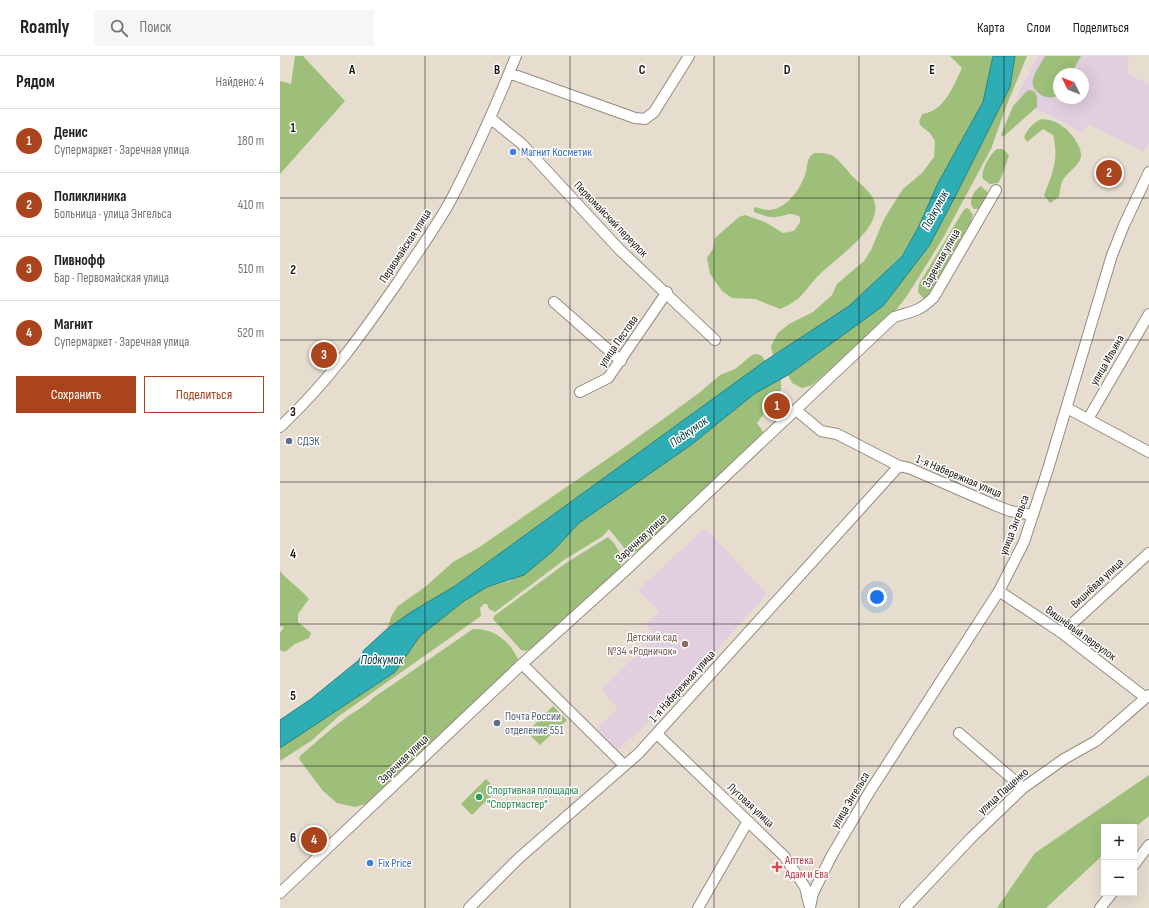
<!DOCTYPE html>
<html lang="ru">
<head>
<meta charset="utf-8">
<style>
	body { margin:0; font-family:"Sofia Sans Condensed",sans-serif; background:#f6f6f6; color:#202124 }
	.controls { position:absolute; right:12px; bottom:12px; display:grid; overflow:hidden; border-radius:0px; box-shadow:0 4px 16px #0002 }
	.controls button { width:36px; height:36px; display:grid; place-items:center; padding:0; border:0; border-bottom:1px solid #e0e0e0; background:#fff; color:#202124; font:20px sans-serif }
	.compass { position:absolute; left:773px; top:12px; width:36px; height:36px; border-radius:50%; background:#fff; box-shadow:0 4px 16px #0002; rotate:313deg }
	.you { position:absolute; left:597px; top:541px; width:14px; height:14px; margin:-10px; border:3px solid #fff; border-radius:50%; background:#1a73e8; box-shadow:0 0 0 6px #1a73e833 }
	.badge { display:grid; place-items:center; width:26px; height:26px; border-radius:50%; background:#aa441c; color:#fff; font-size:13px; font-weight:700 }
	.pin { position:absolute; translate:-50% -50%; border:2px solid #fff; box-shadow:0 1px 4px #0006 }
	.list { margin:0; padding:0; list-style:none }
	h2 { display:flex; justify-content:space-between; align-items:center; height:52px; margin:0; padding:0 16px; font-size:17px }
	h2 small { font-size:13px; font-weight:400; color:#757577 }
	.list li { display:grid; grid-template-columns:26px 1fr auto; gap:12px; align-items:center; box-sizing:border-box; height:64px; padding:0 16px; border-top:1px solid #e0e0e0 }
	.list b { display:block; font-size:15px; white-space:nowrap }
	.list p { margin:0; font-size:13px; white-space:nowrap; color:#757577 }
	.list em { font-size:13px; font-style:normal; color:#757577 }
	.actions { display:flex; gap:8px; padding:12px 16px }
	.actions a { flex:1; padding:9px 0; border:1px solid #aa441c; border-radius:0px; text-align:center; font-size:14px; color:#aa441c }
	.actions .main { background:#aa441c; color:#fff }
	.icon { flex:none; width:22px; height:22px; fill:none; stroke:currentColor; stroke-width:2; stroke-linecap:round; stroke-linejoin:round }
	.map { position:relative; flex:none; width:869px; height:852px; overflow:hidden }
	header { display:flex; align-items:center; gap:24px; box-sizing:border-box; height:56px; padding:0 20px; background:#fff; border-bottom:1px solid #e0e0e0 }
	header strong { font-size:19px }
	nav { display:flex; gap:22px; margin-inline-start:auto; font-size:14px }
	.search { width:280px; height:36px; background:#f6f6f6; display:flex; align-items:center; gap:10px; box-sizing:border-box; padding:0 14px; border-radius:0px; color:#757577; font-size:15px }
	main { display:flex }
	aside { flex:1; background:#fff }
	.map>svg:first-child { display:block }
	.education { fill:#e1cede; fill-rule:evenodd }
	.green { fill:#9dbf79 }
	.water { fill:#2eadb4; stroke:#288083 }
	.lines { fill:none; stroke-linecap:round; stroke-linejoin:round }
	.minor-casing { stroke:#958c7f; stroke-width:12 }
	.minor { stroke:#fff; stroke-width:10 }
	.grid { fill:none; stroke:#1a1712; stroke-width:1; stroke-opacity:0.55 }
	.shop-dot { fill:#3f7fe0; stroke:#fff; stroke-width:1.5 }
	.service-dot { fill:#5c6f8a; stroke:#fff; stroke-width:1.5 }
	.education-dot { fill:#8d6e63; stroke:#fff; stroke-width:1.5 }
	.leisure-dot { fill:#2e9e5b; stroke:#fff; stroke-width:1.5 }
	.health-dot { fill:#e0444e; stroke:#fff; stroke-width:1.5 }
	.labels { text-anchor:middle; stroke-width:3; stroke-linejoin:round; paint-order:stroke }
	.shop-label { font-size:12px; fill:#366cbe; stroke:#fff; text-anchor:start }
	.street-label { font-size:12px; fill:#1a1712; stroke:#fff }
	.service-label { font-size:12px; fill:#4e5e75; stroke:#fff; text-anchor:start }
	.education-label { font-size:12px; fill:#785e54; stroke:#fff; text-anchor:end }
	.leisure-label { font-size:12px; fill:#27864d; stroke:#fff; text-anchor:start }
	.health-label { font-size:12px; fill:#be3a42; stroke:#fff; text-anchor:start }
	.water-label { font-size:13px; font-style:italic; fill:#003a3e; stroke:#fff }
	.grid-label { font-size:13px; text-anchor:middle; font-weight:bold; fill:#1a1712; stroke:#fff; stroke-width:3; stroke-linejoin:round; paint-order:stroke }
</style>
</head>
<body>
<header>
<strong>Roamly</strong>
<div class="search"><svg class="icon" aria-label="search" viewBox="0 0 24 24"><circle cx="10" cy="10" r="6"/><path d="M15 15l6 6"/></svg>Поиск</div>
<nav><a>Карта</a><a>Слои</a><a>Поделиться</a></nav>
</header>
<main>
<aside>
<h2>Рядом<small>Найдено: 4</small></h2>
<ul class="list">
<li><span class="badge">1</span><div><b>Денис</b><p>Супермаркет · Заречная улица</p></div><em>180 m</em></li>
<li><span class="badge">2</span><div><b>Поликлиника</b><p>Больница · улица Энгельса</p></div><em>410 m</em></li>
<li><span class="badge">3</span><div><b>Пивнофф</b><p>Бар · Первомайская улица</p></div><em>510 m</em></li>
<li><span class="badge">4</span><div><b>Магнит</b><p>Супермаркет · Заречная улица</p></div><em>520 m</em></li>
</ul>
<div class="actions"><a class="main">Сохранить</a><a>Поделиться</a></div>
</aside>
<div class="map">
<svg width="869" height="852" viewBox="0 0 869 852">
	<rect width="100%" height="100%" fill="#e6ddcf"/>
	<path class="education" d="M 758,0 L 849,0 L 847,13 L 850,19 L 869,28 L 869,87 L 864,96 L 808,68 L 803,77 L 736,42 ZM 779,18 L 803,18 L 803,42 L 779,42 Z
		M 425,472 L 487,538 L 434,597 L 423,615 L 338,694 L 317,673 L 338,652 L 321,634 L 376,579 L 366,568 L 379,556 L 358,534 Z"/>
	<path class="green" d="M 15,0 L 23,0 L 65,45 L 0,118 L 0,25 L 11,28 Z
		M 670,0 L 713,0 L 703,46 L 658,127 L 638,172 L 621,200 L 569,250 L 493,300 L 491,290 L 498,277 L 509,268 L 533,256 L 552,239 L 557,228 L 584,205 L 591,194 L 604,163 L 623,133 L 642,117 L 654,101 L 655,85 L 650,77 L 641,70 L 639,66 L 642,58 C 665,55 673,30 682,12 Z
		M 735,0 L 747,0 L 726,51 L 711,93 L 663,182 L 627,240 L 608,264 L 532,329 L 522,332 L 512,327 L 508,319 L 603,250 L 677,137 L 730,31 Z
		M 765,0 L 801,0 L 791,18 L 779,18 L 779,39 C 768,46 750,37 753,23 C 755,16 761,7 765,0 Z
		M 748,34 L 754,35 L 757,40 L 757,51 L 723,81 L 721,79 L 733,50 Z
		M 762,63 C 769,64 776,65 782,70 C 790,75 805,93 800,104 C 796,112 786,117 782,126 C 780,130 780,136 779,141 L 770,147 L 764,139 C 773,116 779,103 773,79 L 763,73 L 747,86 L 744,81 C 748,73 753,66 762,63 Z
		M 717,93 L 723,93 L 729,99 C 728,103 721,124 718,127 L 710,128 L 703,123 C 700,115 710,98 717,93 Z
		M 535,97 C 540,97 546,97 551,99 C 558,102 567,114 572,120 C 580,128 593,137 595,148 C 601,174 552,205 538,220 C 522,237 523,243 500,253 L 475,243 L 452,242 L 442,235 L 430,218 L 427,202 L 433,193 L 435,182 L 459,161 L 465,159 L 485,166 L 503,177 L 514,175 L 520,166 L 520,161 C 510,155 506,160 496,161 C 489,162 480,158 474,156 L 474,151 C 479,152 485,154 490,154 C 507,153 523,130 526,115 C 528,106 527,101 535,97 Z
		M 701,130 L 710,139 L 699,153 L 694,153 L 691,149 C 691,141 694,134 701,130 Z
		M 686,152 L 689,153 L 693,159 L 687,177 L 648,242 L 643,242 L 638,236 L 639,228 L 683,155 Z
		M 477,298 L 482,300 L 485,305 L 175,530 L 131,556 L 107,573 L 112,559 L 118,550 L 145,531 L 173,506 L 198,492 L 346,390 L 419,337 L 440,319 L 455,313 L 472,299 Z
		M 501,322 L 501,334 L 477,367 L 486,380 L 383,476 L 355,496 L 345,493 L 329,473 L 323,480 L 284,504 L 215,556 L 209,553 L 207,548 L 204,548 L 200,552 L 201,560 L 59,660 L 31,685 L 0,705 L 0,692 L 115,616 L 140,580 L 184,545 L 207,531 L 230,525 L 274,494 L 299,467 L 411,389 L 474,338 Z
		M 328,481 L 334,487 L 343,502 L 340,512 L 255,591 L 246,595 L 241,594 L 213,563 L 214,560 L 286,507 Z
		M 0,515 C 9,526 20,532 29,543 L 18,558 L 18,566 L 31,577 L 29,582 L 15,588 L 5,596 L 0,594 L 0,577 L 4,571 L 0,570 Z
		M 193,573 C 214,572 232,586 239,606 L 92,746 L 75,751 L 57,747 L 43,735 L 19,703 L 20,700 C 34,688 48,675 63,664 C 72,656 85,651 93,642 Z
		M 273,650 L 287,664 L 260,689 L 247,676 Z
		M 869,719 L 869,760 L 854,772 L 824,771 L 824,798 L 766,852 L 717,852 L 755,797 Z
		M 206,723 L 217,734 L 192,759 L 181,748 Z"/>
	<path class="water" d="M 713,0 L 735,0 L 730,31 L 677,137 L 649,190 L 603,250 L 508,319 L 474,338 L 411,389 L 299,467 L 274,494 L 244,519 L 207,531 L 184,545 L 140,580 L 115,616 L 0,692 L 0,664 L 31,643 L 79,604 L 84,594 L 107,573 L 131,556 L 175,530 L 485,305 L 569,250 L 603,218 L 622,200 L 638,172 L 658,127 L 703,46 Z"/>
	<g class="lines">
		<g class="minor-casing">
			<path id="minor" d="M 229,17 L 355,62 L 365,63 L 374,56 L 409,0
				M 210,62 L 242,88 L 339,193 L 435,284
				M 274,246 L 341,305
				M 300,336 L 328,322 L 387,236
				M 787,352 L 869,396
				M 516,354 L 541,375 L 557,378 L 619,410 L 629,412 L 712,448 L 730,455 L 753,459
				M 808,363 L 869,258
				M 0,371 C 49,325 82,278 120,223 C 138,195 159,168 174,138 C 197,93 217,47 236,0
				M 719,535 L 782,577 L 866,642
				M 782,577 L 869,497
				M 242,608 L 344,709
				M 679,677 L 743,732
				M 377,678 L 504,800 L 525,831 L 529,848
				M 854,809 L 869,789
				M 0,837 L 242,608 L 346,514 L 614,261 C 633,255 639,256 654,241 L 716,134
				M 530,851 L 533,837 L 552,799 L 590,735 L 719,535 L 744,486 L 768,413 L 832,199 L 844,169 L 869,116
				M 189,852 L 239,802 L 359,697 L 619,410
				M 418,852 L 468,765
				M 625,852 L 691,782 L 743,732 L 784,703 L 816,685 L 869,639
				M 820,852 L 832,837"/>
		</g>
		<use href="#minor" class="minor"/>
	</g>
	<path class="grid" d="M 145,0 L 145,852M 290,0 L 290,852M 434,0 L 434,852M 579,0 L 579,852M 724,0 L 724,852M 0,142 L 869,142M 0,284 L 869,284M 0,426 L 869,426M 0,568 L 869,568M 0,710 L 869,710"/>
	<g class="shop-dot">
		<circle cx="233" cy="96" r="4"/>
		<circle cx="90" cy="807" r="4"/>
	</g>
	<g class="service-dot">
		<circle cx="9" cy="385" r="4"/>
		<circle cx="217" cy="667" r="4"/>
	</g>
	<circle class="education-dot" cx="405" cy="588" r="4"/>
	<circle class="leisure-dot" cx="199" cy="741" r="4"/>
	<path class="health-dot" d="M495 805h4v4h4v4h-4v4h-4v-4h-4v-4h4z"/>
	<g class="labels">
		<g class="shop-label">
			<text x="241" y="100">Магнит Косметик</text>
			<text x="98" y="811">Fix Price</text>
		</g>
		<g class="street-label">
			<text transform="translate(331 163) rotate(46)" y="4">Первомайский переулок</text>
			<text transform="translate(125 190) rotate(-57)" y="4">Первомайская улица</text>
			<text transform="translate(661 202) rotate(-61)" y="4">Заречная улица</text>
			<text transform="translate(338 285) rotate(-55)" y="4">улица Пестова</text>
			<text transform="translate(827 304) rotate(-60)" y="4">улица Ильина</text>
			<text transform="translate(679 420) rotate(23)" y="4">1-я Набережная улица</text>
			<text transform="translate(734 469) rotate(-69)" y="4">улица Энгельса</text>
			<text transform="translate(361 482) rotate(-43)" y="4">Заречная улица</text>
			<text transform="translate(817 527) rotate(-43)" y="4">Вишнёвая улица</text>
			<text transform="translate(801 577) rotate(36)" y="4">Вишнёвый переулок</text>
			<text transform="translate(402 630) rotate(-48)" y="4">1-я Набережная улица</text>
			<text transform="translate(123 703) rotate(-44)" y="4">Заречная улица</text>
			<text transform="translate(723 735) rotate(-42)" y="4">улица Пащенко</text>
			<text transform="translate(570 744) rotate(-59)" y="4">улица Энгельса</text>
			<text transform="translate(471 749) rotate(43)" y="4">Луговая улица</text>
		</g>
		<g class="service-label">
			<text x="17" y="389">СДЭК</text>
			<text x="225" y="664">Почта России<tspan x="225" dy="14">отделение 551</tspan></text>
		</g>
		<g class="education-label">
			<text x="397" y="585">Детский сад<tspan x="397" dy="14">№34 «Родничок»</tspan></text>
		</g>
		<g class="leisure-label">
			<text x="207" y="738">Спортивная площадка<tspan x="207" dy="14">"Спортмастер"</tspan></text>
		</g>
		<g class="health-label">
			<text x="505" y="808">Аптека<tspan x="505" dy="14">Адам и Ева</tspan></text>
		</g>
		<g class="water-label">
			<text transform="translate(654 154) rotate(-62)" y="5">Подкумок</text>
			<text transform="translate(408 375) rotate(-35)" y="5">Подкумок</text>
			<text x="102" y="608">Подкумок</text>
		</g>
	</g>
	<g class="grid-label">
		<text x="72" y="18">A</text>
		<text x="217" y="18">B</text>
		<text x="362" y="18">C</text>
		<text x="507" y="18">D</text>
		<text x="652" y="18">E</text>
		<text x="13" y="76">1</text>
		<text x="13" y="218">2</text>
		<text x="13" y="360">3</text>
		<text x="13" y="502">4</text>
		<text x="13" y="644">5</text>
		<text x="13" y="786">6</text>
	</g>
</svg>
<div class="controls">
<button>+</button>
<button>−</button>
</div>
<svg class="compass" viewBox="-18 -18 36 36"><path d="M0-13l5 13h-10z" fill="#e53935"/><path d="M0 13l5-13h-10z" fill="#757577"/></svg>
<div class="you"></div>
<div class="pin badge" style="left:497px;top:350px">1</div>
<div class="pin badge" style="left:829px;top:117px">2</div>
<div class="pin badge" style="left:44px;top:299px">3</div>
<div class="pin badge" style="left:34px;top:784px">4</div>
</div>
</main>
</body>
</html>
